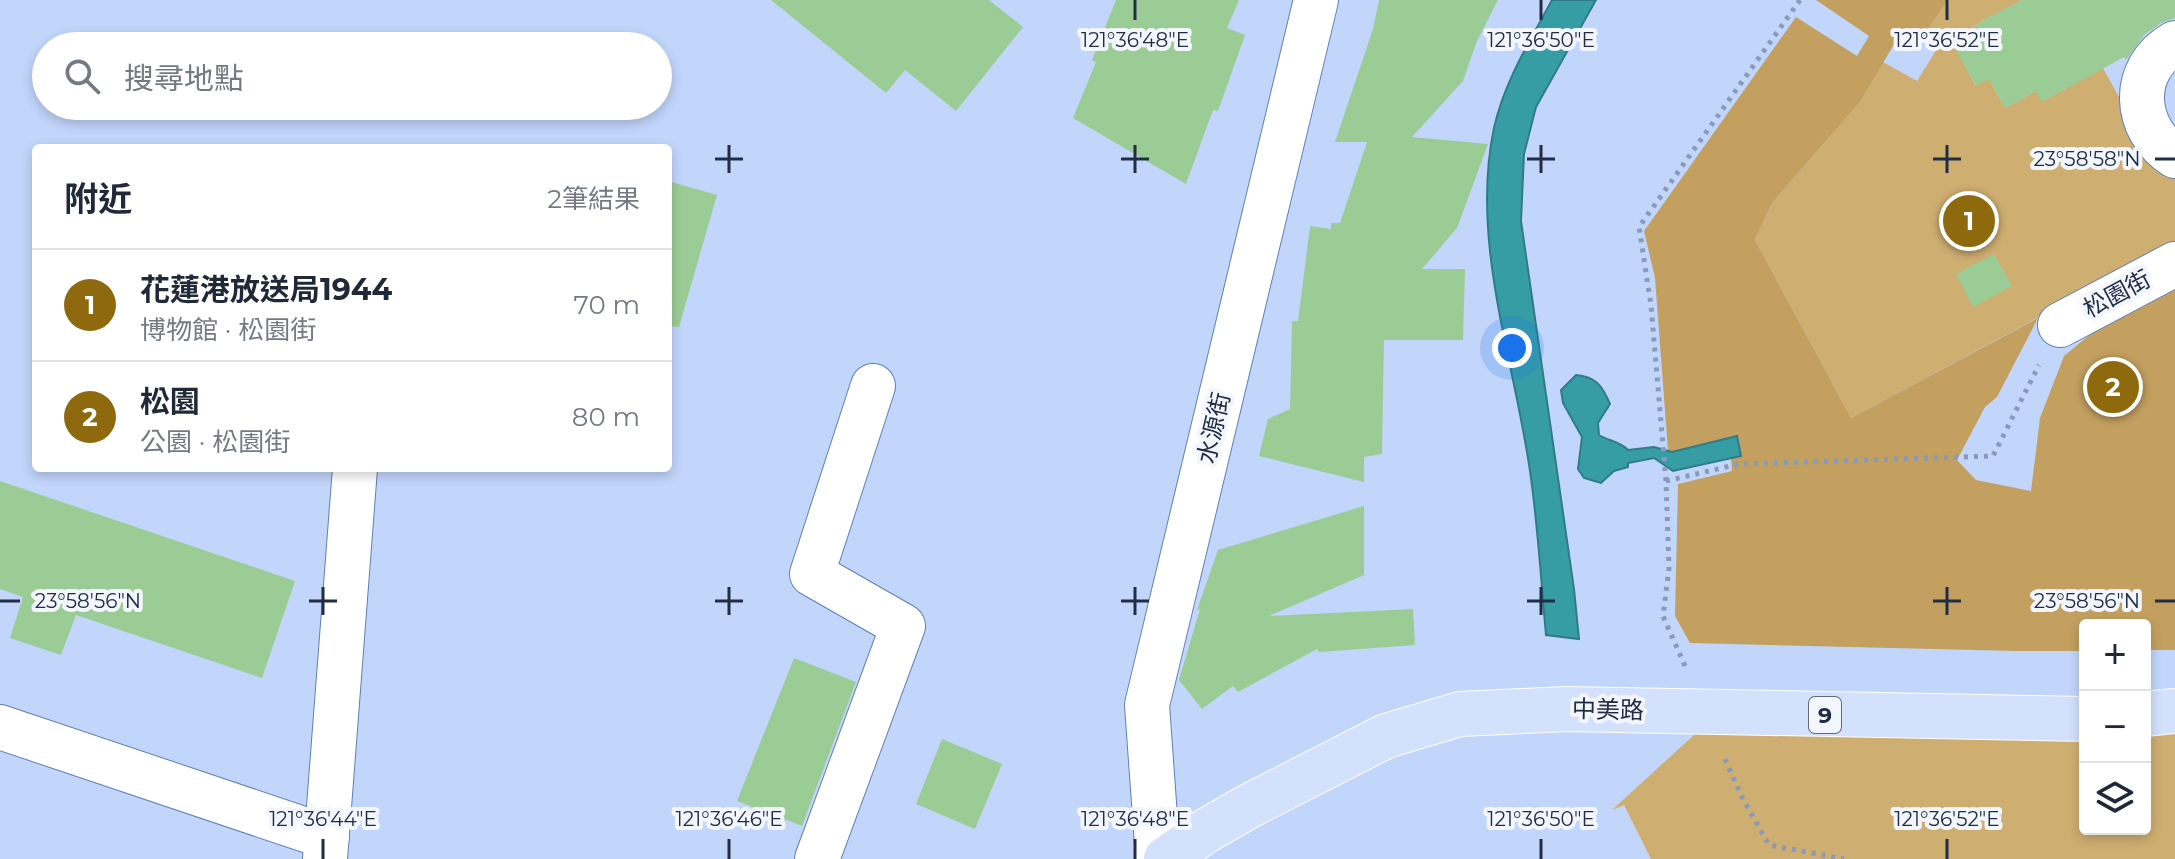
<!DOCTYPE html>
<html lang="zh-TW">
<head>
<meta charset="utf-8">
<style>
	body { margin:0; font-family:Montserrat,"Noto Sans TC",sans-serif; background:#f6f6f7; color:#1f2937 }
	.controls { position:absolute; right:24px; bottom:24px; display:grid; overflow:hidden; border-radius:8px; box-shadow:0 4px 12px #0003 }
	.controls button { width:72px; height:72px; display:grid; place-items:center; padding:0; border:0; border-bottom:2px solid #e0e1e3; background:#fff; color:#1f2937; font:40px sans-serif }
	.you { position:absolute; left:1512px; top:348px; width:28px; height:28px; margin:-20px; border:6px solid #fff; border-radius:50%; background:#1a73e8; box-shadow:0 0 0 12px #1a73e833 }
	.badge { display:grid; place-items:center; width:52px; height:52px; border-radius:50%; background:#8f690d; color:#fff; font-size:26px; font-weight:700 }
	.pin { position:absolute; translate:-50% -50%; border:4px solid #fff; box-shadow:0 2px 8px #0006 }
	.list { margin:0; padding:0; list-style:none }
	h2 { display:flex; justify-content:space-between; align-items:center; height:104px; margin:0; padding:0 32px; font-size:34px }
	h2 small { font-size:26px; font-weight:400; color:#747a83 }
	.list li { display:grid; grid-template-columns:52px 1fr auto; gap:24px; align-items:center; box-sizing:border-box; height:112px; padding:0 32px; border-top:2px solid #e0e1e3 }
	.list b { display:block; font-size:30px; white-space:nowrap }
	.list p { margin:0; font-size:26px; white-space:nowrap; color:#747a83 }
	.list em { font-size:26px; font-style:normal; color:#747a83 }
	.icon { flex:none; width:44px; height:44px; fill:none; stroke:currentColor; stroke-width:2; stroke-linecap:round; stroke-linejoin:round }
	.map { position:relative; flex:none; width:2175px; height:859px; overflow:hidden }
	.search { position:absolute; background:#fff; box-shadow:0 4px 12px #0003; left:32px; top:32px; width:640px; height:88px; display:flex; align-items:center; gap:20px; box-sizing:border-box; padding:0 28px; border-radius:44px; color:#747a83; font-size:30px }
	.panel { position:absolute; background:#fff; box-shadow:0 4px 12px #0003; left:32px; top:144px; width:640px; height:328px; border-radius:8px }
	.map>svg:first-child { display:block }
	.green { fill:#cfae71 }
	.forest { fill:#c3a060 }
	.water { fill:#379da5; stroke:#307b88; stroke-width:2 }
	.building { fill:#9bcc96 }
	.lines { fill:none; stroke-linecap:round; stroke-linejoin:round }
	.minor-casing { stroke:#617fb6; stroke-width:46 }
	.major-casing { stroke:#fff; stroke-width:46 }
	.path { stroke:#899aba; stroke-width:5; stroke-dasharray:4 6; stroke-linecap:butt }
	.minor { stroke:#fff; stroke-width:44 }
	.major { stroke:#d3e1fc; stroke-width:44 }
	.ticks { fill:none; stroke:#212d45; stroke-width:3 }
	.labels { text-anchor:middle; stroke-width:8; stroke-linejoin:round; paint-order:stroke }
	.shield { fill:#f3f7fd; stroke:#606a7c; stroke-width:2 }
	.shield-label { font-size:22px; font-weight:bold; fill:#212d45 }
	.street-label { font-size:24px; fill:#212d45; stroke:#f3f7fd }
	.ticks-label { font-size:20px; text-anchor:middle; fill:#212d45; stroke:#f3f7fd; stroke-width:8; stroke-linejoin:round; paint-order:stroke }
</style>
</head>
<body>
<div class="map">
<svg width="2175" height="859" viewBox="0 0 2175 859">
	<rect width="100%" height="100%" fill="#c2d6fb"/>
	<path class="green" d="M 1948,0 L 2022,0 L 1975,25 L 1981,39 L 1958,52 L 1975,85 L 1989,79 L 2005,108 L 2036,91 L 2043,101 L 2103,68 L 2147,148 L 2175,170 L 2175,244 L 1851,418 L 1755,240 L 1772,203 L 1860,102 L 1883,62 L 1917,81 L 1937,49 L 1921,39 Z
		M 2175,711 L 2175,859 L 1651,859 L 1624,805 L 1612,810 L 1718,713 L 2085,719 L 2085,829 L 2145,829 L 2145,714 Z"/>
	<path class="forest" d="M 1816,0 L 1948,0 L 1921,39 L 1903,29 L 1860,102 L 1772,203 L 1755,240 L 1851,418 L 2038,318 L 1997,397 L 1985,407 L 1957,460 L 1976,480 L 2031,491 L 2040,418 L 2064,356 L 2099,327 L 2175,286 L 2175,650 L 2145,650 L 2145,625 L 2085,625 L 2085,651 L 2017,651 L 1690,643 L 1675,616 L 1678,484 L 1732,471 L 1731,458 L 1740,456 L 1668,451 L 1655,278 L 1644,231 L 1796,17 L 1857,56 L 1869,36 Z"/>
	<path class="water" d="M 1552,0 L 1596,0 L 1536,107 L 1524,154 L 1521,221 L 1574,589 L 1579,639 L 1546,635 C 1541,581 1538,525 1530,471 C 1514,359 1470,241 1494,128 C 1504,82 1530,41 1552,0 Z
		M 1576,375 C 1596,377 1602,385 1610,404 L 1598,423 L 1599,435 C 1609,441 1621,442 1628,450 L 1654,447 L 1672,452 L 1737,436 L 1741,456 L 1673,471 L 1654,458 L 1628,463 L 1628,467 L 1614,471 L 1601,483 L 1584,478 L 1578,469 L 1582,437 L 1563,403 L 1561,390 Z"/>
	<path class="building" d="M 771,0 L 989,0 L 1023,27 L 956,111 L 905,70 L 886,93 Z
		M 1116,0 L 1239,0 L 1227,28 L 1245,35 L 1218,111 L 1213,110 L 1186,184 L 1073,118 L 1096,62 L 1092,60 Z
		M 1379,0 L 1498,0 L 1477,41 L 1463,81 L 1412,137 L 1488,144 L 1457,228 L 1422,269 L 1465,269 L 1463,340 L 1384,340 L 1382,454 L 1364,457 L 1364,482 L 1259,456 L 1268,419 L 1290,409 L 1292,321 L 1298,321 L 1310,226 L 1331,229 L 1331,223 L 1340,223 L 1367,142 L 1335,142 L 1373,29 Z
		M 2022,0 L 2175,0 L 2175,18 L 2161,23 L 2145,34 L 2126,60 L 2124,57 L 2042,102 L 2036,91 L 2005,108 L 1989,79 L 1976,86 L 1957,52 L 1981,39 L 1975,25 Z
		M 668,181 L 717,195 L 679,327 L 668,326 Z
		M 1994,254 L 2012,286 L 1973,307 L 1956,274 Z
		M 0,481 L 295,581 L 262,678 L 76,615 L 61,655 L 10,638 L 23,597 L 0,589 Z
		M 1364,506 L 1364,575 L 1269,616 L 1413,609 L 1415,645 L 1319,652 L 1317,649 L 1238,692 L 1233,686 L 1202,709 L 1179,680 L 1200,609 L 1197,610 L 1218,550 Z
		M 794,658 L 856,682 L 802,826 L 737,801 Z
		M 942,739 L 1002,764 L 975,829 L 916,804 Z"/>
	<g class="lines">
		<g class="minor-casing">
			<path id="minor" d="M 2175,43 C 2129,69 2133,129 2175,156
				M 2060,325 L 2175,264
				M 0,727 L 327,837
				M 325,859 L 355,468
				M 817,859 L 903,626 L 812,574 L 873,386
				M 1158,859 L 1147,705 L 1316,0"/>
		</g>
		<g class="major-casing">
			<path id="major" d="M 2145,714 L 2175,711
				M 1166,859 L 1204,832 L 1249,806 L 1386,736 L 1460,714 L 1566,709 L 2085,719"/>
		</g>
		<path class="path" d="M 1666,481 L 1739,464 L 1993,456 L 2039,365
			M 1685,666 L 1663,616 L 1669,568 L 1666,481 L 1651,305 L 1639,227 L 1800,0
			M 1725,759 L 1742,797 L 1769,845 L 1844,859"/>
		<use href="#minor" class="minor"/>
		<use href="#major" class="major"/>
	</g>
	<path class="ticks" d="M 1135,0 L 1135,20M 1541,0 L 1541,20M 1947,0 L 1947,20M 729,145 L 729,173M 1135,145 L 1135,173M 1541,145 L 1541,173M 1947,145 L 1947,173M 715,159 L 743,159M 1121,159 L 1149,159M 1527,159 L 1555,159M 1933,159 L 1961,159M 2155,159 L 2175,159M 323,587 L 323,615M 729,587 L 729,615M 1135,587 L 1135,615M 1541,587 L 1541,615M 1947,587 L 1947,615M 0,601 L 20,601M 309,601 L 337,601M 715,601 L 743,601M 1121,601 L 1149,601M 1527,601 L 1555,601M 1933,601 L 1961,601M 2155,601 L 2175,601M 323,839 L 323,859M 729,839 L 729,859M 1135,839 L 1135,859M 1541,839 L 1541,859M 1947,839 L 1947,859"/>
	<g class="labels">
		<rect class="shield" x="1809" y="697" width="32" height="36" rx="6"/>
		<g class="shield-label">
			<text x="1825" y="723">9</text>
		</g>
		<g class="street-label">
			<text transform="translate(2117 294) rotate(-28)" y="8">松園街</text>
			<text transform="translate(1214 428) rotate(-77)" y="8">水源街</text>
			<text transform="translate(1608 710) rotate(1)" y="8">中美路</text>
		</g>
	</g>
	<g class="ticks-label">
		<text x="1135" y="47">121°36'48"E</text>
		<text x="1541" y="47">121°36'50"E</text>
		<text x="1947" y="47">121°36'52"E</text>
		<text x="2087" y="166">23°58'58"N</text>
		<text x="88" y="608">23°58'56"N</text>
		<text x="2087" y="608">23°58'56"N</text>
		<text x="323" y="826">121°36'44"E</text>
		<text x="729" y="826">121°36'46"E</text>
		<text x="1135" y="826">121°36'48"E</text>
		<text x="1541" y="826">121°36'50"E</text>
		<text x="1947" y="826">121°36'52"E</text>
	</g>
</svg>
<div class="controls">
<button>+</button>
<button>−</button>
<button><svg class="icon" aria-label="layers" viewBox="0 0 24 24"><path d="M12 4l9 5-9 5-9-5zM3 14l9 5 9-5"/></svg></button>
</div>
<div class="you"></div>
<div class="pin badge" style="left:1969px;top:221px">1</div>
<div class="pin badge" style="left:2113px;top:387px">2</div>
<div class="search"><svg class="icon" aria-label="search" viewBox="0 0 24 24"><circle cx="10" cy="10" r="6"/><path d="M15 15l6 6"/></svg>搜尋地點</div>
<section class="panel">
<h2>附近<small>2筆結果</small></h2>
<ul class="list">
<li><span class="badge">1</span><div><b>花蓮港放送局1944</b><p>博物館 · 松園街</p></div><em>70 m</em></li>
<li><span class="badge">2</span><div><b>松園</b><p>公園 · 松園街</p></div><em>80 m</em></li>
</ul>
</section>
</div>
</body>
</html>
